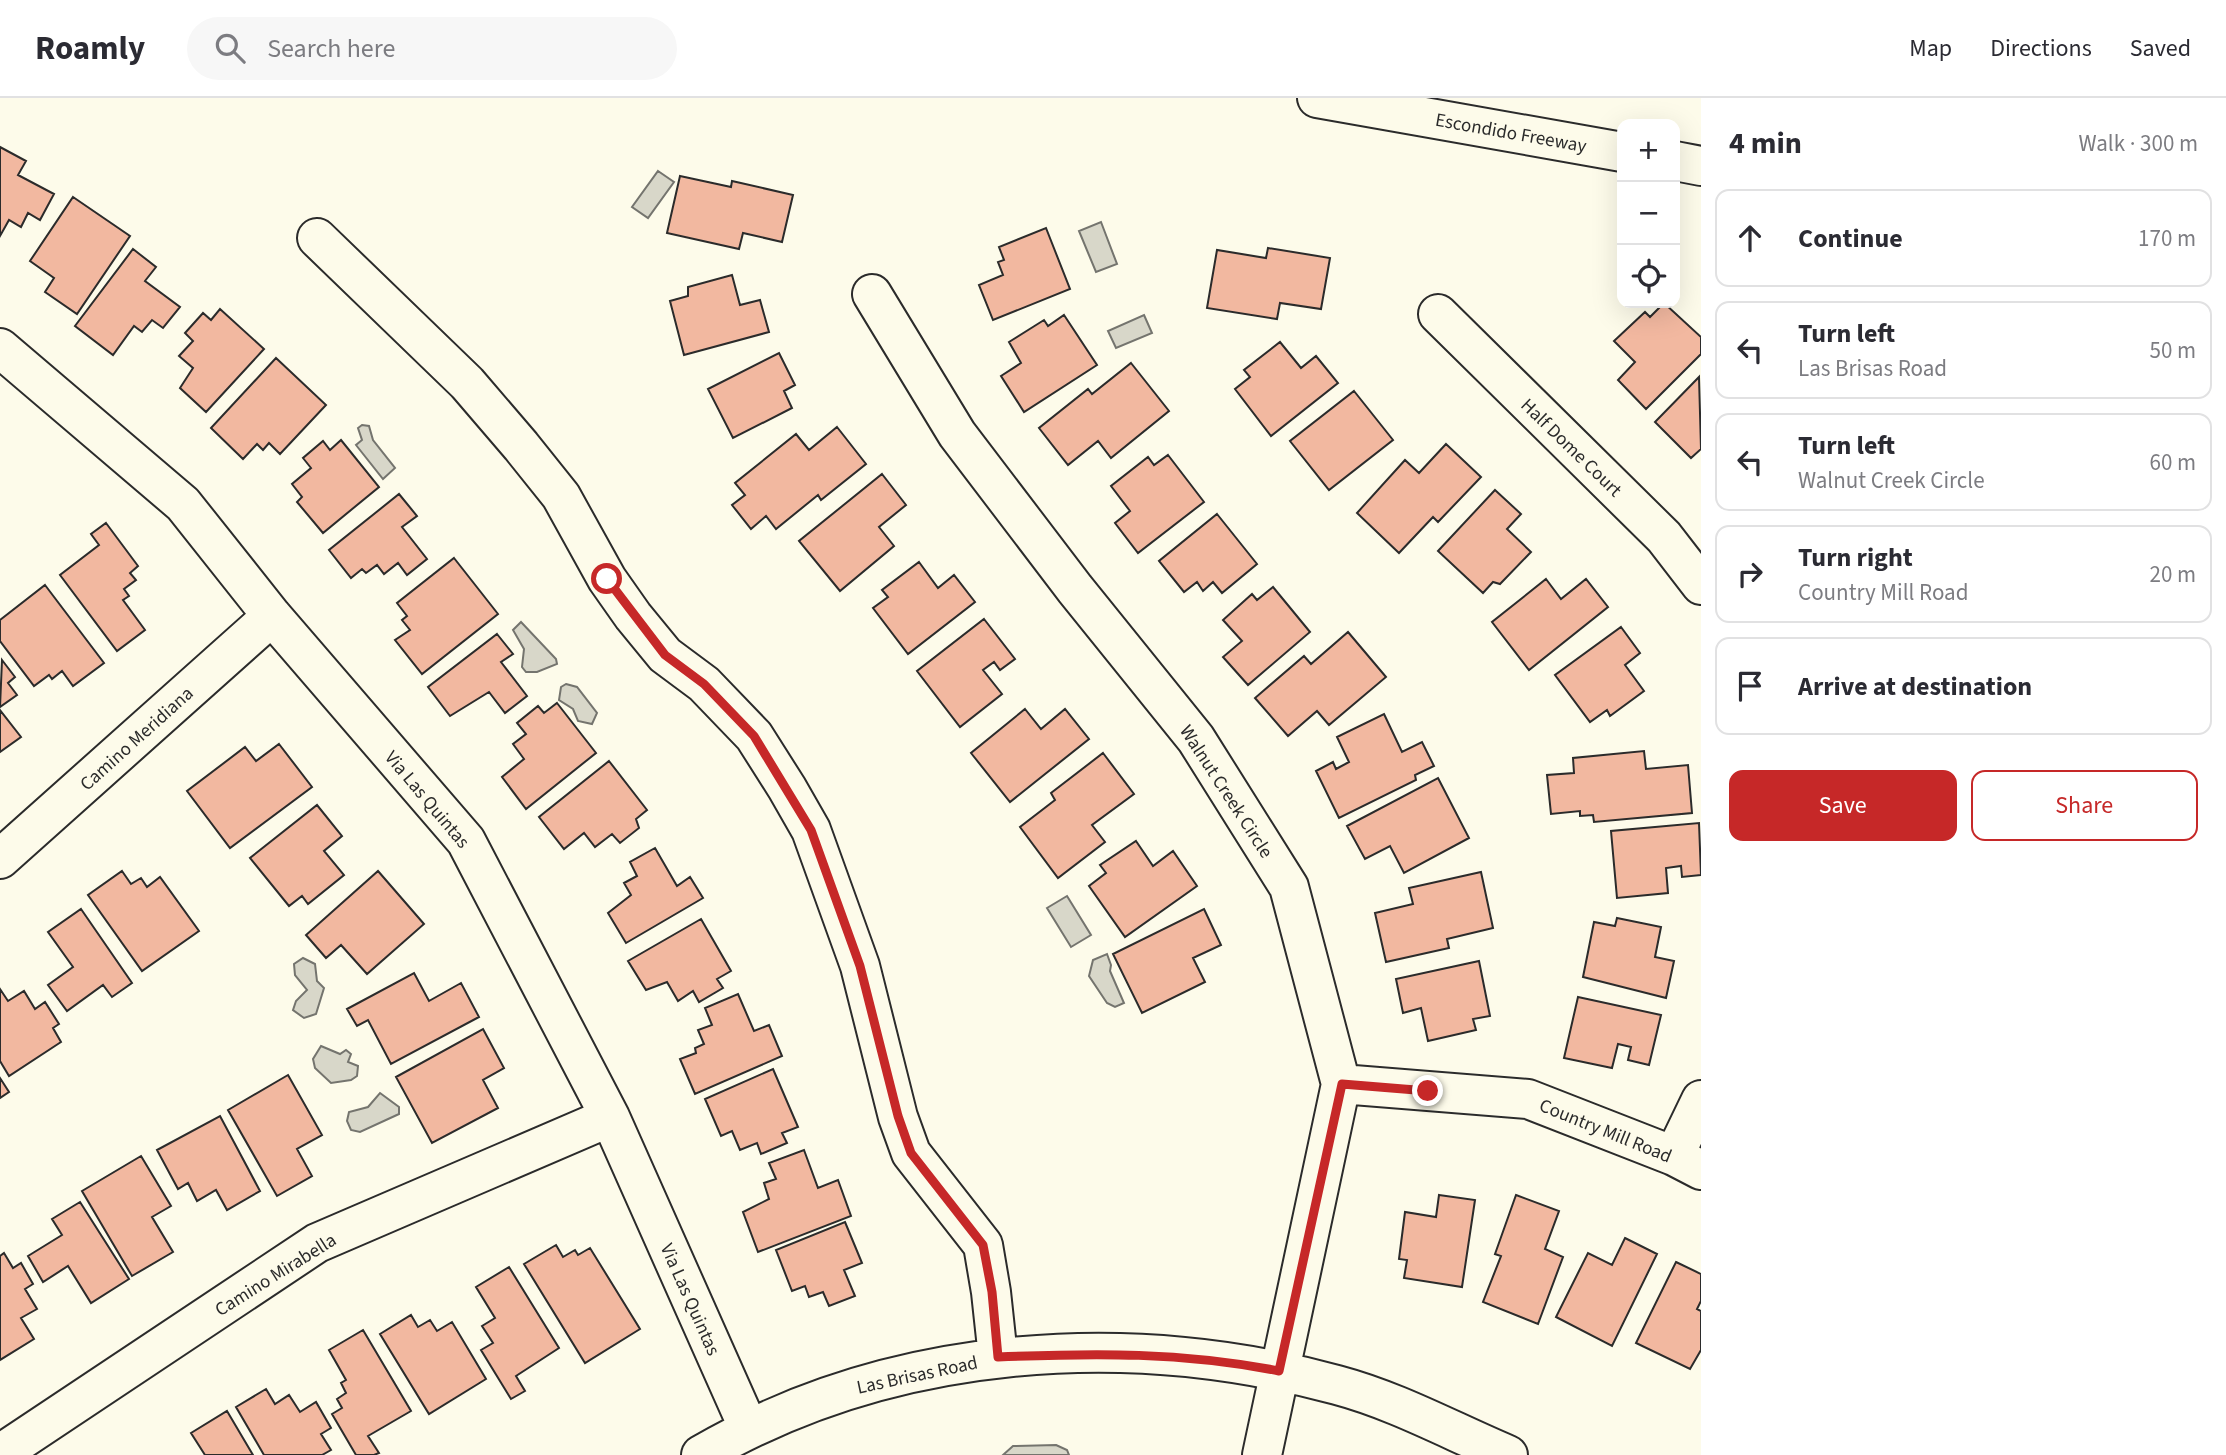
<!DOCTYPE html>
<html lang="en">
<head>
<meta charset="utf-8">
<style>
	body { margin:0; font-family:"Source Sans 3",sans-serif; background:#f7f7f7; color:#2b2b33 }
	.controls { position:absolute; right:21px; top:21px; display:grid; overflow:hidden; border-radius:14px; box-shadow:0 7px 28px #0002 }
	.controls button { width:63px; height:63px; display:grid; place-items:center; padding:0; border:0; border-bottom:2px solid #e1e1e2; background:#fff; color:#2b2b33; font:35px sans-serif }
	.stop { position:absolute; width:21px; height:21px; margin:-16px; border:5px solid #c62828; border-radius:50%; background:#fff }
	.stop.end { background:#c62828; border-color:#fff; box-shadow:0 2px 7px #0008 }
	.list { margin:0; padding:0; list-style:none }
	h2 { display:flex; justify-content:space-between; align-items:center; height:91px; margin:0; padding:0 28px; font-size:30px }
	h2 small { font-size:23px; font-weight:400; color:#7c7c81 }
	.list li { display:grid; grid-template-columns:46px 1fr auto; gap:21px; align-items:center; box-sizing:border-box; height:98px; margin:0 14px 14px; padding:0 14px; border:2px solid #e1e1e2; border-radius:14px }
	.list b { display:block; font-size:26px; white-space:nowrap }
	.list p { margin:0; font-size:23px; white-space:nowrap; color:#7c7c81 }
	.list em { font-size:23px; font-style:normal; color:#7c7c81 }
	.actions { display:flex; gap:14px; padding:21px 28px }
	.actions a { flex:1; padding:16px 0; border:2px solid #c62828; border-radius:14px; text-align:center; font-size:24px; color:#c62828 }
	.actions .main { background:#c62828; color:#fff }
	.icon { flex:none; width:38px; height:38px; fill:none; stroke:currentColor; stroke-width:2; stroke-linecap:round; stroke-linejoin:round }
	.map { position:relative; flex:none; width:1701px; height:1357px; overflow:hidden }
	header { display:flex; align-items:center; gap:42px; box-sizing:border-box; height:98px; padding:0 35px; background:#fff; border-bottom:2px solid #e1e1e2 }
	header strong { font-size:33px }
	nav { display:flex; gap:38px; margin-inline-start:auto; font-size:24px }
	.search { width:490px; height:63px; background:#f7f7f7; display:flex; align-items:center; gap:18px; box-sizing:border-box; padding:0 24px; border-radius:38px; color:#7c7c81; font-size:26px }
	main { display:flex }
	aside { flex:1; background:#fff }
	.map>svg:first-child { display:block }
	.water { fill:#d8d7c9; stroke:#74746e; stroke-width:2 }
	.building { fill:#f2b8a0; stroke:#2b2b2b; stroke-width:2 }
	.lines { fill:none; stroke-linecap:round; stroke-linejoin:round }
	.minor-casing { stroke:#2b2b2b; stroke-width:42 }
	.highway-casing { stroke:#2b2b2b; stroke-width:42 }
	.minor { stroke:#fdfbea; stroke-width:38 }
	.highway { stroke:#fdfbea; stroke-width:38 }
	.route { stroke:#c62828; stroke-width:9 }
	.labels { text-anchor:middle; stroke-width:5; stroke-linejoin:round; paint-order:stroke }
	.street-label { font-size:19px; fill:#2b2b2b; stroke:#fdfbea }
</style>
</head>
<body>
<header>
<strong>Roamly</strong>
<div class="search"><svg class="icon" aria-label="search" viewBox="0 0 24 24"><circle cx="10" cy="10" r="6"/><path d="M15 15l6 6"/></svg>Search here</div>
<nav><a>Map</a><a>Directions</a><a>Saved</a></nav>
</header>
<main>
<div class="map">
<svg width="1701" height="1357" viewBox="0 0 1701 1357">
	<rect width="100%" height="100%" fill="#fdfbea"/>
	<path class="water" d="M 658,73 L 674,84 L 648,120 L 632,109 Z
		M 1101,124 L 1117,166 L 1096,174 L 1079,133 Z
		M 1144,217 L 1152,235 L 1116,250 L 1108,233 Z
		M 362,327 L 369,328 L 373,342 L 395,370 L 383,381 L 356,347 L 362,342 L 358,330 Z
		M 521,524 L 556,561 L 557,566 L 537,574 L 526,574 L 522,569 L 524,551 L 513,532 Z
		M 566,586 L 577,589 L 597,615 L 592,626 L 578,623 L 573,611 L 559,602 L 561,589 Z
		M 1067,798 L 1091,837 L 1071,849 L 1047,810 Z
		M 1107,856 L 1111,867 L 1110,873 L 1124,905 L 1115,909 L 1107,905 L 1089,878 L 1093,862 Z
		M 303,860 L 315,866 L 317,883 L 324,890 L 316,916 L 304,920 L 293,912 L 296,903 L 307,892 L 295,877 L 294,866 Z
		M 321,948 L 340,956 L 346,952 L 351,956 L 348,964 L 358,968 L 357,978 L 351,982 L 331,985 L 315,970 L 313,961 Z
		M 380,995 L 399,1009 L 399,1016 L 360,1034 L 351,1032 L 347,1023 L 349,1014 L 368,1009 Z
		M 1056,1347 L 1067,1352 L 1069,1357 L 1003,1357 L 1013,1348 Z"/>
	<path class="building" d="M 0,49 L 26,63 L 18,77 L 54,96 L 40,122 L 28,115 L 21,129 L 9,122 L 0,138 Z
		M 680,78 L 731,89 L 732,83 L 793,97 L 782,144 L 743,135 L 739,151 L 667,135 Z
		M 73,99 L 130,138 L 77,216 L 45,194 L 54,180 L 30,163 Z
		M 1046,130 L 1070,191 L 993,222 L 979,187 L 1003,177 L 998,164 L 1004,162 L 999,149 Z
		M 1268,150 L 1330,160 L 1321,211 L 1280,205 L 1277,221 L 1207,210 L 1217,152 L 1266,160 Z
		M 133,151 L 156,169 L 145,183 L 180,209 L 163,230 L 152,222 L 142,234 L 134,228 L 113,257 L 75,228 Z
		M 732,177 L 740,207 L 760,202 L 769,234 L 684,257 L 670,203 L 688,198 L 688,189 Z
		M 1664,205 L 1701,239 L 1701,256 L 1646,311 L 1618,282 L 1635,264 L 1614,243 L 1645,214 L 1650,219 Z
		M 220,211 L 264,251 L 206,314 L 180,290 L 193,270 L 179,258 L 193,243 L 185,235 L 203,215 L 211,222 Z
		M 1064,217 L 1097,267 L 1024,314 L 1001,278 L 1021,265 L 1009,244 L 1044,222 L 1048,228 Z
		M 1280,244 L 1301,270 L 1316,258 L 1338,285 L 1271,338 L 1235,291 L 1250,279 L 1244,272 Z
		M 779,255 L 795,287 L 784,293 L 792,310 L 733,340 L 708,291 Z
		M 276,260 L 326,307 L 280,356 L 269,345 L 263,352 L 257,346 L 243,361 L 211,330 Z
		M 1131,265 L 1169,313 L 1111,360 L 1098,343 L 1068,367 L 1039,330 L 1088,291 L 1092,296 Z
		M 1699,279 L 1701,351 L 1691,360 L 1655,324 Z
		M 1354,293 L 1393,342 L 1329,392 L 1290,343 Z
		M 837,329 L 866,366 L 821,402 L 818,397 L 776,431 L 766,418 L 751,431 L 732,407 L 745,397 L 735,385 L 796,336 L 809,352 Z
		M 341,342 L 379,389 L 323,435 L 297,404 L 302,399 L 292,386 L 311,370 L 303,360 L 323,343 L 330,352 Z
		M 1446,346 L 1481,379 L 1438,424 L 1433,419 L 1399,455 L 1357,415 L 1405,362 L 1419,375 Z
		M 1168,357 L 1204,404 L 1138,455 L 1115,425 L 1130,413 L 1111,388 L 1148,359 L 1154,367 Z
		M 882,376 L 906,407 L 879,429 L 894,448 L 840,493 L 799,443 Z
		M 1495,392 L 1521,416 L 1507,431 L 1531,454 L 1500,486 L 1493,484 L 1483,495 L 1438,453 Z
		M 399,396 L 417,418 L 402,429 L 427,461 L 407,477 L 398,465 L 384,476 L 377,467 L 366,475 L 362,471 L 351,480 L 329,452 Z
		M 1217,416 L 1257,466 L 1222,495 L 1213,484 L 1203,493 L 1197,484 L 1184,494 L 1159,463 Z
		M 106,425 L 138,468 L 130,475 L 136,482 L 124,491 L 129,498 L 123,502 L 145,532 L 117,553 L 60,477 L 99,447 L 91,436 Z
		M 454,460 L 498,516 L 422,576 L 395,542 L 410,532 L 402,522 L 407,518 L 397,505 Z
		M 919,464 L 938,490 L 954,477 L 975,504 L 908,556 L 873,510 L 888,499 L 882,492 Z
		M 1546,481 L 1561,501 L 1586,481 L 1608,509 L 1529,572 L 1492,524 Z
		M 45,487 L 104,565 L 73,588 L 62,573 L 52,581 L 49,577 L 34,588 L 0,543 L 0,522 Z
		M 1273,489 L 1310,534 L 1248,587 L 1223,559 L 1242,543 L 1223,522 L 1252,496 L 1257,502 Z
		M 984,521 L 1015,561 L 1000,572 L 994,564 L 983,572 L 1002,596 L 960,629 L 917,573 Z
		M 1621,529 L 1640,555 L 1625,567 L 1644,593 L 1610,618 L 1607,612 L 1590,624 L 1555,577 Z
		M 1348,534 L 1386,579 L 1329,627 L 1317,613 L 1288,638 L 1255,600 L 1304,558 L 1311,566 Z
		M 497,536 L 513,556 L 501,564 L 527,598 L 505,615 L 489,594 L 450,618 L 428,589 Z
		M 2,562 L 15,579 L 8,585 L 17,597 L 0,609 Z
		M 557,605 L 596,655 L 526,711 L 502,679 L 524,661 L 513,646 L 526,636 L 517,625 L 538,608 L 544,615 Z
		M 1025,611 L 1041,631 L 1065,611 L 1089,641 L 1010,704 L 971,655 Z
		M 0,612 L 21,639 L 0,654 Z
		M 1384,616 L 1402,654 L 1422,644 L 1434,668 L 1415,677 L 1416,682 L 1339,720 L 1316,673 L 1333,664 L 1336,671 L 1349,664 L 1337,639 Z
		M 279,646 L 312,689 L 230,750 L 187,693 L 245,649 L 256,663 Z
		M 1644,653 L 1646,671 L 1688,667 L 1692,715 L 1594,724 L 1593,717 L 1580,718 L 1580,713 L 1551,716 L 1547,677 L 1574,675 L 1573,660 Z
		M 1103,655 L 1134,696 L 1092,727 L 1105,744 L 1058,780 L 1020,729 L 1055,702 L 1051,695 Z
		M 609,663 L 647,712 L 636,721 L 639,730 L 620,745 L 612,736 L 595,749 L 584,735 L 564,751 L 539,719 Z
		M 1438,680 L 1469,740 L 1404,775 L 1390,748 L 1365,761 L 1347,728 Z
		M 317,707 L 342,738 L 324,753 L 344,777 L 308,806 L 302,798 L 289,808 L 250,760 Z
		M 1699,725 L 1701,777 L 1682,779 L 1681,768 L 1666,770 L 1668,795 L 1617,800 L 1611,733 Z
		M 1136,743 L 1153,768 L 1173,753 L 1197,788 L 1125,839 L 1089,788 L 1106,775 L 1100,767 Z
		M 655,750 L 677,788 L 690,779 L 703,800 L 626,845 L 608,815 L 631,797 L 624,785 L 637,778 L 630,764 Z
		M 122,773 L 131,786 L 141,780 L 147,789 L 160,779 L 199,833 L 142,873 L 88,797 Z
		M 378,773 L 424,826 L 367,876 L 341,847 L 326,860 L 306,837 Z
		M 1481,774 L 1493,830 L 1447,841 L 1449,850 L 1386,864 L 1375,815 L 1413,806 L 1409,790 Z
		M 81,811 L 132,885 L 112,899 L 103,887 L 67,913 L 48,887 L 73,869 L 48,834 Z
		M 1204,811 L 1221,847 L 1193,860 L 1205,884 L 1142,915 L 1113,856 Z
		M 1617,820 L 1661,829 L 1655,859 L 1674,863 L 1666,900 L 1583,879 L 1594,824 L 1615,828 Z
		M 701,821 L 731,873 L 717,881 L 723,890 L 699,904 L 693,893 L 678,903 L 667,884 L 646,892 L 628,863 Z
		M 1479,863 L 1490,918 L 1473,921 L 1476,932 L 1428,943 L 1421,910 L 1403,915 L 1396,881 Z
		M 414,875 L 429,903 L 461,885 L 479,919 L 391,966 L 368,922 L 357,928 L 347,911 Z
		M 0,891 L 8,903 L 24,893 L 35,911 L 45,904 L 59,926 L 53,930 L 61,944 L 9,978 L 0,963 Z
		M 738,896 L 754,933 L 769,927 L 782,958 L 695,996 L 680,961 L 696,955 L 695,950 L 704,946 L 698,932 L 712,927 L 705,910 Z
		M 1578,899 L 1661,917 L 1649,967 L 1628,962 L 1631,949 L 1618,946 L 1612,970 L 1564,960 Z
		M 483,931 L 504,970 L 483,982 L 498,1010 L 432,1045 L 396,979 Z
		M 773,971 L 798,1029 L 782,1035 L 787,1045 L 761,1056 L 757,1045 L 740,1052 L 732,1033 L 721,1038 L 705,1001 Z
		M 288,977 L 322,1037 L 297,1051 L 312,1078 L 277,1098 L 228,1012 Z
		M 0,980 L 9,994 L 0,1000 Z
		M 220,1018 L 260,1093 L 227,1112 L 216,1092 L 197,1103 L 188,1085 L 178,1091 L 157,1052 Z
		M 804,1052 L 818,1090 L 838,1082 L 851,1118 L 758,1154 L 743,1114 L 769,1101 L 764,1085 L 776,1081 L 769,1065 Z
		M 141,1058 L 171,1108 L 152,1119 L 173,1154 L 132,1178 L 82,1093 Z
		M 1439,1097 L 1475,1102 L 1462,1189 L 1404,1180 L 1407,1162 L 1399,1161 L 1405,1114 L 1436,1119 Z
		M 1516,1097 L 1559,1113 L 1545,1151 L 1563,1159 L 1538,1226 L 1483,1204 L 1501,1158 L 1495,1156 Z
		M 80,1104 L 129,1181 L 91,1205 L 68,1168 L 43,1184 L 28,1158 L 62,1137 L 52,1121 Z
		M 845,1124 L 862,1165 L 844,1172 L 855,1198 L 829,1208 L 823,1194 L 809,1199 L 805,1188 L 792,1193 L 776,1152 Z
		M 1625,1140 L 1657,1156 L 1612,1248 L 1556,1219 L 1588,1155 L 1612,1167 Z
		M 556,1147 L 563,1159 L 575,1152 L 578,1157 L 590,1150 L 640,1231 L 585,1265 L 524,1166 Z
		M 4,1155 L 13,1170 L 21,1165 L 33,1186 L 25,1191 L 37,1211 L 21,1220 L 34,1241 L 0,1262 L 0,1158 Z
		M 1676,1164 L 1701,1176 L 1701,1203 L 1697,1211 L 1701,1213 L 1701,1252 L 1690,1271 L 1636,1245 Z
		M 509,1169 L 559,1250 L 516,1278 L 525,1293 L 511,1301 L 481,1252 L 493,1245 L 482,1228 L 495,1220 L 476,1189 Z
		M 411,1217 L 418,1229 L 430,1222 L 437,1233 L 452,1224 L 486,1281 L 429,1316 L 380,1236 Z
		M 363,1232 L 411,1313 L 368,1338 L 379,1355 L 374,1357 L 356,1357 L 332,1316 L 342,1310 L 337,1301 L 346,1295 L 341,1285 L 346,1282 L 329,1252 Z
		M 266,1291 L 275,1306 L 289,1297 L 300,1314 L 316,1304 L 331,1330 L 321,1336 L 331,1352 L 322,1357 L 264,1357 L 236,1309 Z
		M 227,1313 L 253,1357 L 205,1357 L 191,1335 Z"/>
	<g class="lines">
		<g class="minor-casing">
			<path id="minor" d="M 317,140 L 467,285 L 521,348 L 561,398 L 607,481 L 633,518 L 665,557 L 704,586 L 754,638 L 787,690 L 811,732 L 860,868 L 898,1019 L 911,1055 L 983,1147 L 991,1194 L 998,1259
				M 872,196 L 957,336 L 1075,491 L 1196,641 L 1289,789 L 1341,986 L 1262,1357
				M 1438,216 L 1664,439 L 1701,487
				M 0,250 L 183,406 L 272,518 L 466,743 L 610,1019 L 748,1329
				M 0,761 L 272,518
				M 1341,986 L 1528,1001 L 1674,1058 L 1701,1072
				M 1674,1058 L 1701,1002
				M 0,1356 L 317,1145 L 610,1019
				M 701,1357 C 891,1246 1127,1230 1337,1287 C 1397,1303 1451,1333 1508,1357"/>
		</g>
		<g class="highway-casing">
			<path id="highway" d="M 1317,0 L 1622,54
				M 1675,63 L 1701,68"/>
		</g>
		<use href="#minor" class="minor"/>
		<use href="#highway" class="highway"/>
	</g>
	<g class="lines">
		<path class="route" d="M 607,481 L 665,557 L 704,586 L 754,638 L 811,732 L 860,868 L 898,1018 L 911,1055 L 983,1147 L 992,1194 L 998,1259 C 1096,1255 1182,1254 1279,1273 L 1342,986 L 1428,993"/>
	</g>
	<g class="labels">
		<g class="street-label">
			<text transform="translate(1511 34) rotate(10)" y="7">Escondido Freeway</text>
			<text transform="translate(1572 349) rotate(44)" y="7">Half Dome Court</text>
			<text transform="translate(136 640) rotate(-42)" y="7">Camino Meridiana</text>
			<text transform="translate(1227 693) rotate(57)" y="7">Walnut Creek Circle</text>
			<text transform="translate(428 701) rotate(50)" y="7">Via Las Quintas</text>
			<text transform="translate(1606 1032) rotate(22)" y="7">Country Mill Road</text>
			<text transform="translate(275 1176) rotate(-32)" y="7">Camino Mirabella</text>
			<text transform="translate(691 1201) rotate(66)" y="7">Via Las Quintas</text>
			<text transform="translate(917 1276) rotate(-12)" y="7">Las Brisas Road</text>
		</g>
	</g>
</svg>
<div class="controls">
<button>+</button>
<button>−</button>
<button><svg class="icon" aria-label="locate" viewBox="0 0 24 24"><circle cx="12" cy="12" r="6"/><path d="M12 2v4M12 18v4M2 12h4M18 12h4"/></svg></button>
</div>
<div class="stop" style="left:607px;top:481px"></div>
<div class="stop end" style="left:1428px;top:993px"></div>
</div>
<aside>
<h2>4 min<small>Walk · 300 m</small></h2>
<ul class="list">
<li><svg class="icon" aria-label="ahead" viewBox="0 0 24 24"><path d="M12 20V5M6 11l6-6 6 6"/></svg><div><b>Continue</b></div><em>170 m</em></li>
<li><svg class="icon" aria-label="left" viewBox="0 0 24 24"><path d="M17 20v-9H6M10 6l-5 5 5 5"/></svg><div><b>Turn left</b><p>Las Brisas Road</p></div><em>50 m</em></li>
<li><svg class="icon" aria-label="left" viewBox="0 0 24 24"><path d="M17 20v-9H6M10 6l-5 5 5 5"/></svg><div><b>Turn left</b><p>Walnut Creek Circle</p></div><em>60 m</em></li>
<li><svg class="icon" aria-label="right" viewBox="0 0 24 24"><path d="M7 20v-9h11M14 6l5 5-5 5"/></svg><div><b>Turn right</b><p>Country Mill Road</p></div><em>20 m</em></li>
<li><svg class="icon" aria-label="arrive" viewBox="0 0 24 24"><path d="M6 21V4h12l-3 4 3 4H6"/></svg><div><b>Arrive at destination</b></div></li>
</ul>
<div class="actions"><a class="main">Save</a><a>Share</a></div>
</aside>
</main>
</body>
</html>
